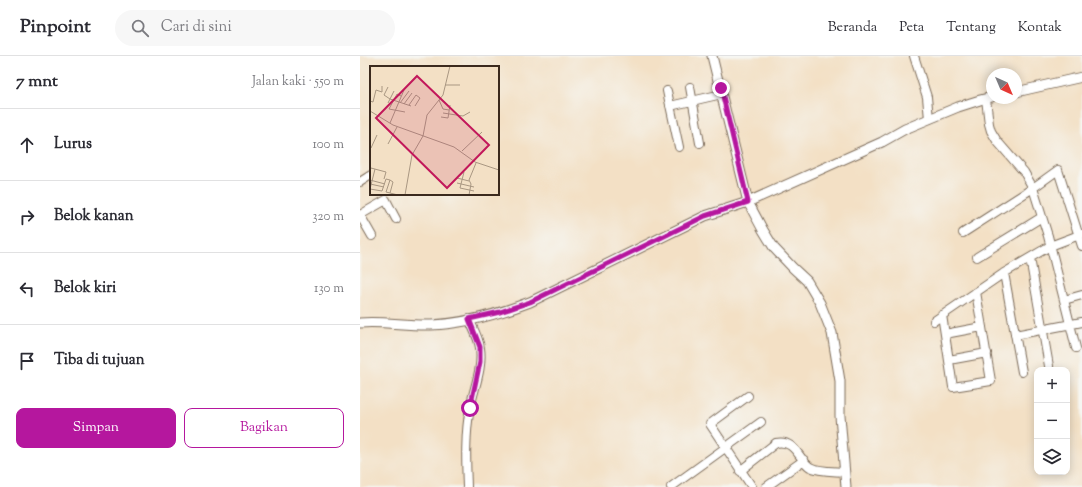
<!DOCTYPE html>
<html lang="id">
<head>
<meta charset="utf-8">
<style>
	body { margin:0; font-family:"Sorts Mill Goudy",serif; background:#f7f7f7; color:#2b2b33 }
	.controls { position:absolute; right:12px; bottom:12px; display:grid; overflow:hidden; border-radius:8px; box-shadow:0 2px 10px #0003 }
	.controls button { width:36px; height:36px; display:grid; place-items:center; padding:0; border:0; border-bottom:1px solid #e1e1e2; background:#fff; color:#2b2b33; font:20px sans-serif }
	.compass { position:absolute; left:626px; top:12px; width:36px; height:36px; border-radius:50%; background:#fff; box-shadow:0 2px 10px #0003; rotate:136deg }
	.stop { position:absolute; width:12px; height:12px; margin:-9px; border:3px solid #b5179e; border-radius:50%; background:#fff }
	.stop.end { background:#b5179e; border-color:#fff; box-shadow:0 1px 4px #0008 }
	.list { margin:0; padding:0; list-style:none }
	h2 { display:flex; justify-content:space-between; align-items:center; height:52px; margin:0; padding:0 16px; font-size:17px }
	h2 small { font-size:13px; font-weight:400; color:#7c7c81 }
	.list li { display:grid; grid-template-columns:26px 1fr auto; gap:12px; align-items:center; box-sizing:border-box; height:72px; padding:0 16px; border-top:1px solid #e1e1e2 }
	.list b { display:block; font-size:15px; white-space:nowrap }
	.list em { font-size:13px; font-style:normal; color:#7c7c81 }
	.actions { display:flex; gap:8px; padding:12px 16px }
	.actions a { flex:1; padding:9px 0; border:1px solid #b5179e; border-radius:8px; text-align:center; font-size:14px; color:#b5179e }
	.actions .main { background:#b5179e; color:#fff }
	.icon { flex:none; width:22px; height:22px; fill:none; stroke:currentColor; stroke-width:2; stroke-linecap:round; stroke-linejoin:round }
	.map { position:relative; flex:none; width:722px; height:431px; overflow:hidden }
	header { display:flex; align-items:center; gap:24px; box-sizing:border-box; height:56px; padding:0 20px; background:#fff; border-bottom:1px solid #e1e1e2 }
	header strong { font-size:19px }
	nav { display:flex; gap:22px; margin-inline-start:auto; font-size:14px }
	.search { width:280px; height:36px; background:#f7f7f7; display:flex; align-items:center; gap:10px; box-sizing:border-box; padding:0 14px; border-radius:22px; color:#7c7c81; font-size:15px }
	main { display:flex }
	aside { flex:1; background:#fff }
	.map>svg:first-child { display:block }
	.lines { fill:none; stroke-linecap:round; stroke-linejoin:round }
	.minor-casing { stroke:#7b6a58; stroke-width:10 }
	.tertiary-casing { stroke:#7b6a58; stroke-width:11 }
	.minor { stroke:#fff; stroke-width:8 }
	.tertiary { stroke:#fff; stroke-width:9 }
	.route { stroke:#b5179e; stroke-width:5 }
	.inset-road { fill:none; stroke:#a99782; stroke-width:1 }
	.view { fill:#c2185b; fill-opacity:0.15; stroke:#c2185b; stroke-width:2 }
	.inset-edge { fill:none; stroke:#3b2a1e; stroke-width:2 }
</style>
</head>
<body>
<header>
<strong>Pinpoint</strong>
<div class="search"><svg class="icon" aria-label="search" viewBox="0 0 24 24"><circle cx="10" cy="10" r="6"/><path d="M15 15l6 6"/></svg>Cari di sini</div>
<nav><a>Beranda</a><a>Peta</a><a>Tentang</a><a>Kontak</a></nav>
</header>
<main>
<aside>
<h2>7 mnt<small>Jalan kaki · 550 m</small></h2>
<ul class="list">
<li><svg class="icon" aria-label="ahead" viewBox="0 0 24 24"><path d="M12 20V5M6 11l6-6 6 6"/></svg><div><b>Lurus</b></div><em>100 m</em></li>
<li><svg class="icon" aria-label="right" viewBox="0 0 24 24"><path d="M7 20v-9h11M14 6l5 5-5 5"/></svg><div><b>Belok kanan</b></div><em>320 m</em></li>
<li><svg class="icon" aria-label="left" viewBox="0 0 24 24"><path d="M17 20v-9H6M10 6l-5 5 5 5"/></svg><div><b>Belok kiri</b></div><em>130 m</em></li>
<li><svg class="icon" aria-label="arrive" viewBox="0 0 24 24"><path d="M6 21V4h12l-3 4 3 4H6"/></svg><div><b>Tiba di tujuan</b></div></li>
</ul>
<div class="actions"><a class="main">Simpan</a><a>Bagikan</a></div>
</aside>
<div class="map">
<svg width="722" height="431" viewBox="0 0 722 431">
	<rect width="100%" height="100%" fill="#f6f6f2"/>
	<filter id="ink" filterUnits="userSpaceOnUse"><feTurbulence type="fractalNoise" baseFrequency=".025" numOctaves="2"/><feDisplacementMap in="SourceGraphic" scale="8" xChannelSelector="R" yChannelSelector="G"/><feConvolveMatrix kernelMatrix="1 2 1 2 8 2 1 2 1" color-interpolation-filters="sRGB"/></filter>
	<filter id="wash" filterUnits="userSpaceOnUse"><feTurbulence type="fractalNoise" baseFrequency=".012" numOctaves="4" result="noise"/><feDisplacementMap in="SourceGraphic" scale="16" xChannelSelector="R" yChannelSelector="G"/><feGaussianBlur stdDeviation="0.9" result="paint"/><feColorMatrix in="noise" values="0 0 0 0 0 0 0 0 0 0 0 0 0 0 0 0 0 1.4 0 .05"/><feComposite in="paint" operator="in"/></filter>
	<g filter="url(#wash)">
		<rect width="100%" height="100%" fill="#f3e0c5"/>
	</g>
	<g filter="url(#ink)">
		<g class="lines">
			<g class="minor-casing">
				<path id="minor" d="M 554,0 L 567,41 L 569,63
					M 330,31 L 340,87
					M 307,35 L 319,91
					M 626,43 L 629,68 L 631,75 L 637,85 L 664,116 L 673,132 L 688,180 L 716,292
					M 310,50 L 362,38
					M 0,126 L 11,119
					M 0,159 L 26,144 L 36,163
					M 0,159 L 12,180
					M 603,177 L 673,132 L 698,114 L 722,190
					M 617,201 L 682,161
					M 670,202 L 689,310
					M 644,217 L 662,316
					M 704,244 L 722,239
					M 582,259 L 593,331 L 631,325 L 616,236
					M 574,265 L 644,217 L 690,190 L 722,178
					M 585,278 L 622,271
					M 655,279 L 722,266
					M 589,304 L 627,297
					M 388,340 L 350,368 L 392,431
					M 380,415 L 416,387 C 435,383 439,404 450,411 C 459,416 475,415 485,416
					M 107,431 C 106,405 105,378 110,352 C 114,332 123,312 120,292 C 119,283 113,272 109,263
					M 311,431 L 401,366
					M 406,431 L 444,404"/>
			</g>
			<g class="tertiary-casing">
				<path id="tertiary" d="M 352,0 L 388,146 L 403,174 L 414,192 L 433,212 L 447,225 L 460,247 L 472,277 L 480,325 L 480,360 L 486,431
					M 656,36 L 722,21
					M 0,267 C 24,265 47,270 71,269 C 103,268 141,257 170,246 L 345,160 L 388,146 L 522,86 L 545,73 L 569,63 L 598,51 L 620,44 L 632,41"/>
			</g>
			<use href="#minor" class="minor"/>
			<use href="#tertiary" class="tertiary"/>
		</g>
	</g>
	<g class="lines" filter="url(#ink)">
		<path class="route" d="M 110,352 L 120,306 L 120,291 L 109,263 L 140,256 L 170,246 L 345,160 L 388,146 L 361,32"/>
	</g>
	<g transform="translate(10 10)">
		<rect width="129" height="129" fill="#f3e0c5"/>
		<path class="inset-road" d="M 75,19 L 90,19M 18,21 L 14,29 L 20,33M 31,30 L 27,28 L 19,43 L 35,46M 20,33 L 41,40M 69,34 L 73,43 L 79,44M 0,35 L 3,36 L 6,24 L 12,26 L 12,20M 18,37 L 24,25M 30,37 L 39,25M 34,38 L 42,27M 39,39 L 46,29 L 50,32 L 45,40M 0,45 L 23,59 L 84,81 L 105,96 L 129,104M 73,47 L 93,50 L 100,46M 71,51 L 78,52 L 80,39M 20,57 L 34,24M 18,78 L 27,61M 1,82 L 7,69M 92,85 L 112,66M 0,105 L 1,102 L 16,106 L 14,113M 94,106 L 90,122 L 104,125M 87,112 L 99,115M 0,114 L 15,118M 20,114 L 16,126 L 28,129M 20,114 L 23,116 L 20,127M 87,117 L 104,121M 0,118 L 14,121M 0,123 L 5,103M 0,123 L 12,125M 12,125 L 16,113 L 20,114M 35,129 L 42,89 L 53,70 L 57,49 L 73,29 L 80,0M 99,129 L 101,118 L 99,114 L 106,97"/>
		<path class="view" d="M 47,10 L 119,79 L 77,122 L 6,52 Z"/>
		<rect width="129" height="129" class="inset-edge"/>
	</g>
</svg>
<div class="controls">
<button>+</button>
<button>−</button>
<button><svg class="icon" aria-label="layers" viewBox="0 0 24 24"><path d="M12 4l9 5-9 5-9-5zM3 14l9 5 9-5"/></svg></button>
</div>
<svg class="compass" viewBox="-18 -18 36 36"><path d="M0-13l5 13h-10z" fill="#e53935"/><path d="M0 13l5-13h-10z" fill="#7c7c81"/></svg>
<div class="stop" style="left:110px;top:352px"></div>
<div class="stop end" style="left:361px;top:32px"></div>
</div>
</main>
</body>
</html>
